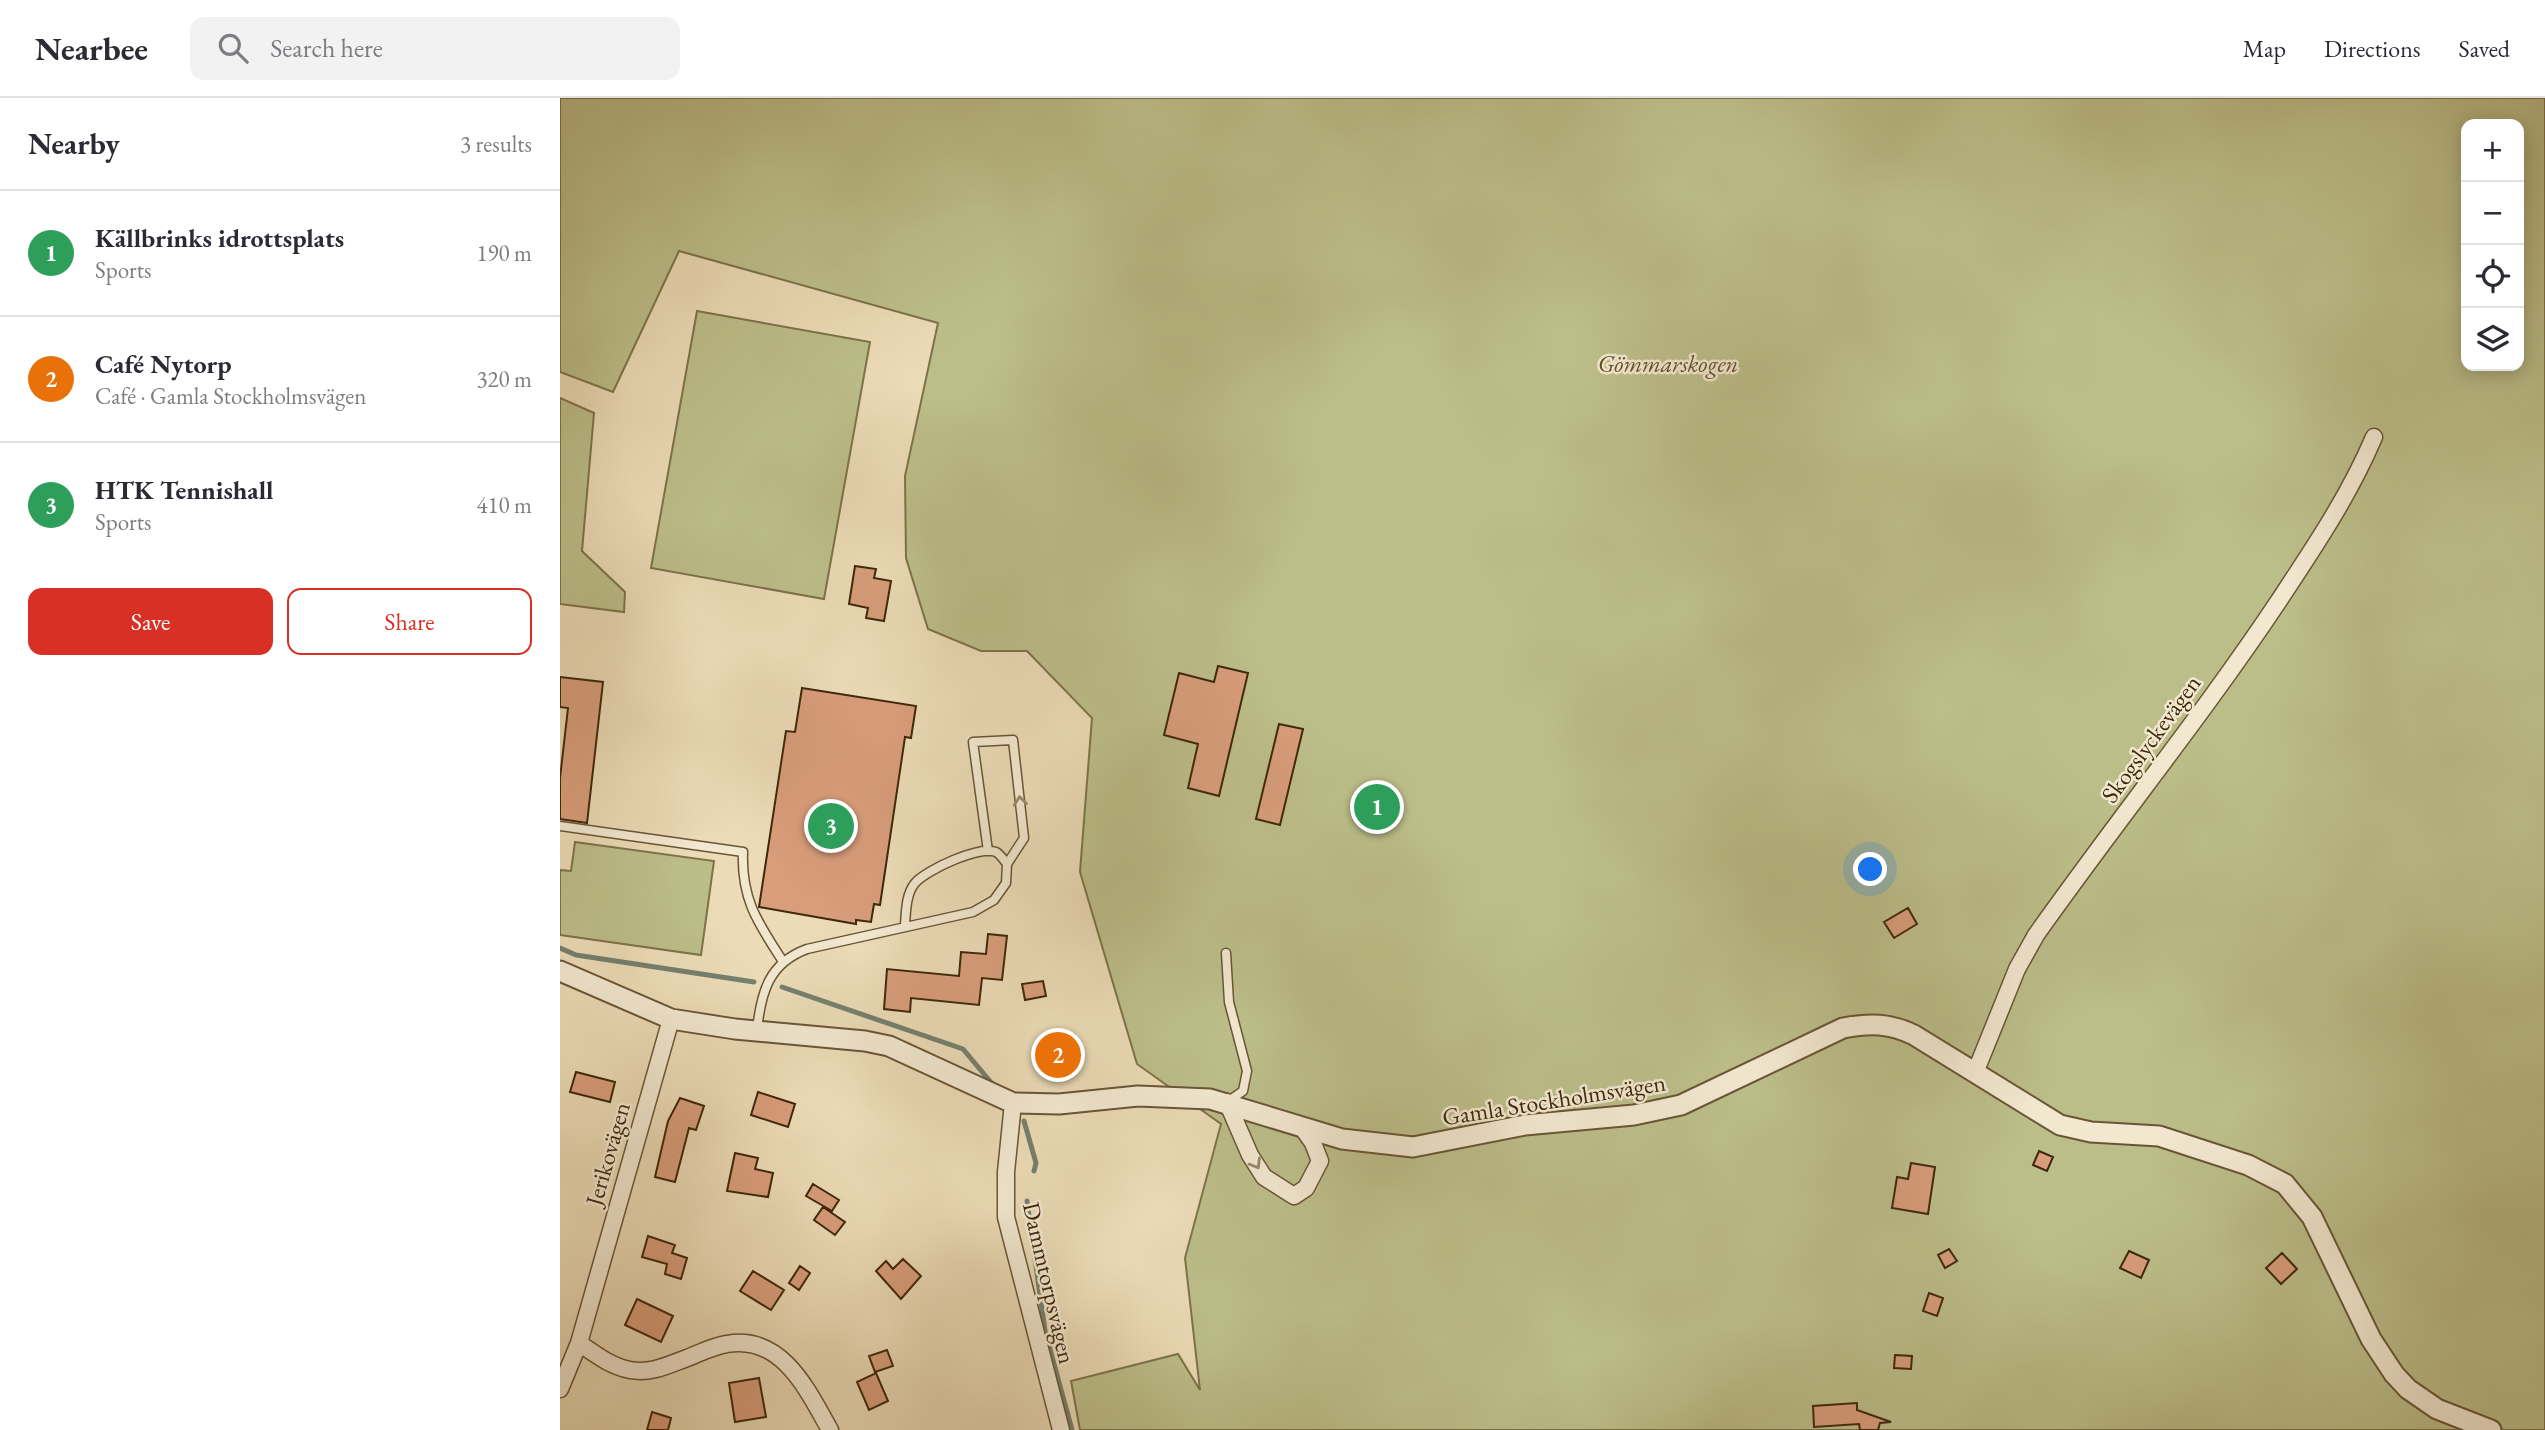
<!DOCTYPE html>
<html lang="en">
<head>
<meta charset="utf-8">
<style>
	body { margin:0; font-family:"EB Garamond",serif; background:#f2f2f3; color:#2b2b33 }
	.controls { position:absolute; right:21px; top:21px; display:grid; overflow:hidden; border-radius:14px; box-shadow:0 4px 18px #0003 }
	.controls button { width:63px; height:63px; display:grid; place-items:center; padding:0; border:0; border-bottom:2px solid #e1e1e2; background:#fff; color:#2b2b33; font:35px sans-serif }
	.you { position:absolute; left:1311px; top:772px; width:24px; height:24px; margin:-18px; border:5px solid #fff; border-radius:50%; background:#1a73e8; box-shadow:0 0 0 10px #1a73e833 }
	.badge { display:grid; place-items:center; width:46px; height:46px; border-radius:50%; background:#d93025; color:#fff; font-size:23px; font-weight:700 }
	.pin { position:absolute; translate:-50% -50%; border:4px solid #fff; box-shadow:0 2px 7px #0006 }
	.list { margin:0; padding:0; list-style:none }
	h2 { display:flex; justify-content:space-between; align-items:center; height:91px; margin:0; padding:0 28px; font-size:30px }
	h2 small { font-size:23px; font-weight:400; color:#7c7c81 }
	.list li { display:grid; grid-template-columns:46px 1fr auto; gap:21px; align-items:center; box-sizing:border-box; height:126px; padding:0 28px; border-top:2px solid #e1e1e2 }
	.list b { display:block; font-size:26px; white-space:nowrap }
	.list p { margin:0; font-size:23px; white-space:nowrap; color:#7c7c81 }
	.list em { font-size:23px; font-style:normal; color:#7c7c81 }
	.actions { display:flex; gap:14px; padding:21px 28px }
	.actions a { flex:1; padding:16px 0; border:2px solid #d93025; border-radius:14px; text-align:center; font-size:24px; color:#d93025 }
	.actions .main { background:#d93025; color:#fff }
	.icon { flex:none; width:38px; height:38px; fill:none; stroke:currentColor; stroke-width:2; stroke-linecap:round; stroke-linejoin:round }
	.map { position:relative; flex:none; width:1985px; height:1332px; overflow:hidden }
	header { display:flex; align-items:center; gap:42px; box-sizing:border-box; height:98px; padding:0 35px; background:#fff; border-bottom:2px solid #e1e1e2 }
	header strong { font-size:33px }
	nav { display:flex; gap:38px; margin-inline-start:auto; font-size:24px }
	.search { width:490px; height:63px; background:#f2f2f3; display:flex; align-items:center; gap:18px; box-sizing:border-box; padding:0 24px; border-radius:14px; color:#7c7c81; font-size:26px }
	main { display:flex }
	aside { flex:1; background:#fff }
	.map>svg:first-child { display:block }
	.green { fill:#bcbe8a; stroke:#7d734a; stroke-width:2; fill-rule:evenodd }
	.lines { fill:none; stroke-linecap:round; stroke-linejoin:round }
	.stream { stroke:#75806f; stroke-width:5 }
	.building { fill:#d89d7b; stroke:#3e280a; stroke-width:2 }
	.service-casing { stroke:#695535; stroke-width:11 }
	.minor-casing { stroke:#695535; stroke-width:19 }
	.tertiary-casing { stroke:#695535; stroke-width:23 }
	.service { stroke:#f2e8d0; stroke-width:8 }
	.minor { stroke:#f2e8d0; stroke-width:16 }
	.tertiary { stroke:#f2e8d0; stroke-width:19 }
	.oneway { stroke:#98886d }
	.labels { text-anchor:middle; stroke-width:5; stroke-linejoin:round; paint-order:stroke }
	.park-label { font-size:24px; font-style:italic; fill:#5e4e2a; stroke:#f2e8d0 }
	.street-label { font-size:24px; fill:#3e280a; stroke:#f2e8d0 }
</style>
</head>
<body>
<header>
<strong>Nearbee</strong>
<div class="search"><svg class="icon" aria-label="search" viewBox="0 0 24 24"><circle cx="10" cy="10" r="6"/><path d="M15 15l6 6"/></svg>Search here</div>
<nav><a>Map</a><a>Directions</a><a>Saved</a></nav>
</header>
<main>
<aside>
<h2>Nearby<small>3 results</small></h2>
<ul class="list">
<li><span class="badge" style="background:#2e9e5b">1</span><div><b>Källbrinks idrottsplats</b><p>Sports</p></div><em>190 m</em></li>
<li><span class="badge" style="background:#e8710a">2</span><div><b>Café Nytorp</b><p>Café · Gamla Stockholmsvägen</p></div><em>320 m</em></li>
<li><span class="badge" style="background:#2e9e5b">3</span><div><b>HTK Tennishall</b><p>Sports</p></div><em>410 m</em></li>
</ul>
<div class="actions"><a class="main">Save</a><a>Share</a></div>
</aside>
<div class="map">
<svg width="1985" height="1332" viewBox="0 0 1985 1332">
	<rect width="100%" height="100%" fill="#ebdbb6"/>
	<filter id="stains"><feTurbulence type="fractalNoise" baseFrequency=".00286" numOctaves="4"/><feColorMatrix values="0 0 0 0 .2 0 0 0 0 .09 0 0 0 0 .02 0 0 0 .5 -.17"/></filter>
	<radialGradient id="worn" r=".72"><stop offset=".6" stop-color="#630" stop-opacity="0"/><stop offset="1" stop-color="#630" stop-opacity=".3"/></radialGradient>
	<path class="green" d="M 0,0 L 1985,0 L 1985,1332 L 520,1332 L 511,1283 L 618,1256 L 640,1292 L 625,1160 L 661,1026 L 577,966 L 520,774 L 532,620 L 467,553 L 421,553 L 368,531 L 346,460 L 345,378 L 378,225 L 119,153 L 53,294 L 0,274 ZM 1906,26 L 1959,26 L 1959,268 L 1906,268 Z
		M 137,213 L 310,244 L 264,501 L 91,470 Z
		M 0,300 L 34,315 L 22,453 L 65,494 L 64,514 L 0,506 Z
		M 15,744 L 154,763 L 141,857 L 0,837 L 0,772 L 11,773 Z"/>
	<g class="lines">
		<path class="stream" d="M 0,850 L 16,857 L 194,884
			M 222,889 L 403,951 L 434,988
			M 464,1023 L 476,1065 L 474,1073
			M 467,1103 L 485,1233 L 512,1332"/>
	</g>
	<path class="building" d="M 295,468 L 316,471 L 314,480 L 331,483 L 324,523 L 306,520 L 308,510 L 289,506 Z
		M 658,568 L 688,575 L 659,698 L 628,690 L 638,646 L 604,637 L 619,575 L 654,584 Z
		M 0,579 L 43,584 L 27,725 L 0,721 L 0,680 L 8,610 L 0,609 Z
		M 242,590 L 356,608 L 351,640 L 345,639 L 320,807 L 314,806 L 311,824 L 296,822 L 296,826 L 199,809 L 226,633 L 235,634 Z
		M 719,626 L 743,631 L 720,727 L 696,721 Z
		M 1348,810 L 1357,826 L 1334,840 L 1324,824 Z
		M 428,836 L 447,838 L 442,882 L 422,880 L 419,907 L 351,900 L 350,914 L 324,911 L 327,871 L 399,878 L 401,854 L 426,856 Z
		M 483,883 L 486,898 L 465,902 L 462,886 Z
		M 487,949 L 510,950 L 509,966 L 486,965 Z
		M 16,974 L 55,984 L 50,1004 L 10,994 Z
		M 198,994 L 235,1006 L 228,1029 L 191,1017 Z
		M 120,1000 L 144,1008 L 136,1032 L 129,1030 L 115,1084 L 95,1079 L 108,1023 Z
		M 1479,1053 L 1493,1059 L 1487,1073 L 1473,1067 Z
		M 175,1055 L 198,1060 L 195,1071 L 213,1075 L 208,1099 L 167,1093 Z
		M 1351,1065 L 1375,1069 L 1368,1116 L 1332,1110 L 1337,1079 L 1348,1081 Z
		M 253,1086 L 279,1102 L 272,1113 L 246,1098 Z
		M 263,1109 L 285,1124 L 275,1137 L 254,1122 Z
		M 88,1138 L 115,1147 L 112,1155 L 127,1160 L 121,1181 L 105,1176 L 107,1166 L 82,1159 Z
		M 1389,1151 L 1397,1163 L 1385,1170 L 1378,1157 Z
		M 1569,1153 L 1589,1162 L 1581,1180 L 1560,1170 Z
		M 1722,1155 L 1737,1171 L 1721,1186 L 1706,1170 Z
		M 343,1161 L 361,1178 L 341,1201 L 316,1173 L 326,1163 L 333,1171 Z
		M 240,1168 L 250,1175 L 239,1192 L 229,1185 Z
		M 193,1173 L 224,1192 L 211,1212 L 180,1193 Z
		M 1369,1195 L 1383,1200 L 1377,1218 L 1363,1213 Z
		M 77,1201 L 113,1218 L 101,1244 L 65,1227 Z
		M 327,1252 L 333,1268 L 315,1274 L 309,1258 Z
		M 1335,1257 L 1352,1258 L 1351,1271 L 1334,1270 Z
		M 316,1275 L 328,1303 L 309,1312 L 297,1284 Z
		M 199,1280 L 206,1319 L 175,1324 L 169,1285 Z
		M 1297,1305 L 1297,1312 L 1331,1324 L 1320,1325 L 1318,1332 L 1300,1332 L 1299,1326 L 1254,1329 L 1253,1308 Z
		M 92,1314 L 111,1320 L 108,1332 L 87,1332 Z"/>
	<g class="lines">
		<g class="service-casing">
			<path id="service" d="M 0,728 L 183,754 C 181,801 198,825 222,862
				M 428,753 L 413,644 L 453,642 L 464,740 L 447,766
				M 666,855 L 669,904 L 687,973 L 683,993 L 667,1004
				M 197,932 C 201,894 209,865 247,851 L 413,814 L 434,802 L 446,785 L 447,766 C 444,762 440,756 436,754 C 420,747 366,772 355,785 C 346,796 346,813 345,827"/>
		</g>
		<g class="minor-casing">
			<path id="minor" d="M 1415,975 L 1457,871 L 1476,837 C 1555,725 1642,618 1718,504 C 1753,451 1789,398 1814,339
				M 667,1004 L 690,1057 L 704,1079 L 734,1098 L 746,1090 L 760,1063 L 753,1045 L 741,1028
				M 453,1005 L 446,1074 L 446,1119 L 501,1332
				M 19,1245 C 35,1256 50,1268 70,1272 C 91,1276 108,1267 127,1260 C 140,1255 153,1248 167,1246 C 222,1236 248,1293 270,1332
				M 0,1291 L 19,1245 L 111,921"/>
		</g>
		<g class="tertiary-casing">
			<path id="tertiary" d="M 0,873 L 111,921 L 175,931 L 305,943 L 329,948 L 453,1005 L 499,1006 L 578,998 L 650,1001 L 782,1041 L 853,1049 L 965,1027 L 1074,1017 L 1121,1007 L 1283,930 C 1310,925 1329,925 1354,937 L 1500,1027 L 1531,1034 L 1599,1038 L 1688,1067 L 1725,1086 L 1752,1119 L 1811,1241 L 1834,1276 L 1848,1291 L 1877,1311 L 1931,1332"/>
		</g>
		<use href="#service" class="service"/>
		<use href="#minor" class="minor"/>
		<use href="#tertiary" class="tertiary"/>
	</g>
	<defs><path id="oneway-chevron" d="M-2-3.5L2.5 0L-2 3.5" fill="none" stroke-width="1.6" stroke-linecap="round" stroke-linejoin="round" transform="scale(1.75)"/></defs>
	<g class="oneway">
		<use href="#oneway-chevron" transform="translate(460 703) rotate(-96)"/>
		<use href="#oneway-chevron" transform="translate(696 1066) rotate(59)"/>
	</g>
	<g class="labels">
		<g class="park-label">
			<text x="1108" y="274">Gömmarskogen</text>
		</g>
		<g class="street-label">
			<text transform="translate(1591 641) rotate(-54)" y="8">Skogslyckevägen</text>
			<text transform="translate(994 1002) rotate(-9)" y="8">Gamla Stockholmsvägen</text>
			<text transform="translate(48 1056) rotate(-74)" y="8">Jerikovägen</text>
			<text transform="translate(489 1185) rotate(77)" y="8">Dammtorpsvägen</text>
		</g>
	</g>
	<rect width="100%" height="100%" filter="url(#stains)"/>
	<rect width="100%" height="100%" fill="url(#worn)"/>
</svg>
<div class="controls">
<button>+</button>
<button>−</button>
<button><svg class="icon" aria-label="locate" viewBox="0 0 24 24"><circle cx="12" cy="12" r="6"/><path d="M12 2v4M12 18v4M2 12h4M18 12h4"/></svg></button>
<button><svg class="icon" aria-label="layers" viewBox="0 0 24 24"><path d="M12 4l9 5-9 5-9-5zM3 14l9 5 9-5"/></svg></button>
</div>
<div class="you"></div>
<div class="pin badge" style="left:817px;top:709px;background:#2e9e5b">1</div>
<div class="pin badge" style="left:498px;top:957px;background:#e8710a">2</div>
<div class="pin badge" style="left:271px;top:728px;background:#2e9e5b">3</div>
</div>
</main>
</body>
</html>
